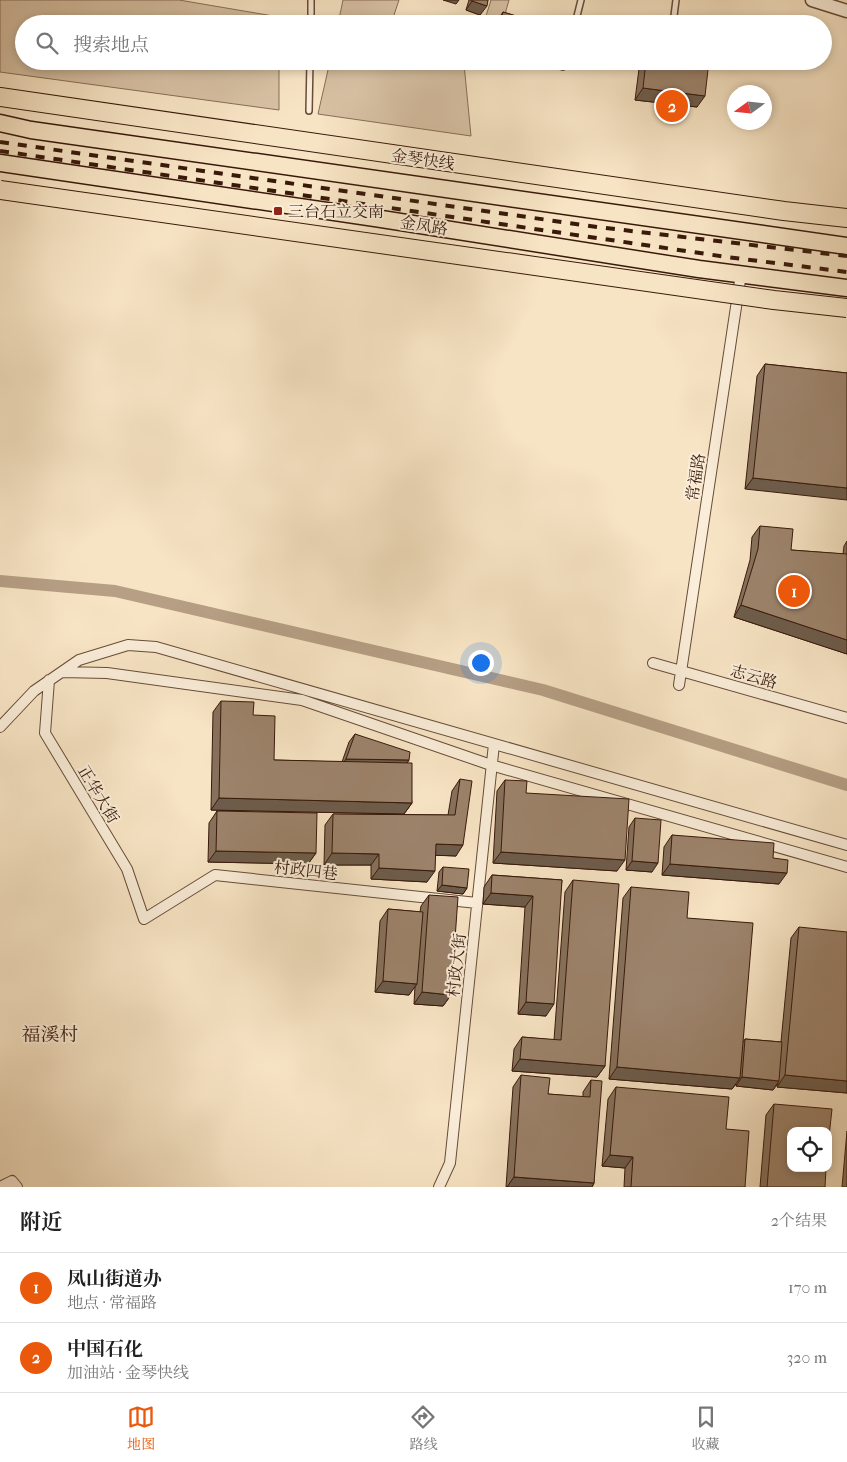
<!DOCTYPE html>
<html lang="zh">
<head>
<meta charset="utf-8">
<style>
	body { margin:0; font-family:"IM FELL French Canon","Noto Serif SC",serif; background:#f2f2f2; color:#222 }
	.controls { position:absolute; right:15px; bottom:15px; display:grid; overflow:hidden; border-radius:10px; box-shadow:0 2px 8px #0003 }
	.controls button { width:45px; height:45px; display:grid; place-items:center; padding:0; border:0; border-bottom:1px solid #e0e0e0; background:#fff; color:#222; font:25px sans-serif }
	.compass { position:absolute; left:727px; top:85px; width:45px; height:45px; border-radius:50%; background:#fff; box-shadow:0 2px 8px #0003; rotate:255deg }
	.you { position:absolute; left:480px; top:662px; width:18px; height:18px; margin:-12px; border:4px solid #fff; border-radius:50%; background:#1a73e8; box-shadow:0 0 0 8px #1a73e833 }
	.badge { display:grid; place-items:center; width:32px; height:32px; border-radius:50%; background:#ea580c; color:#fff; font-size:16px; font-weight:700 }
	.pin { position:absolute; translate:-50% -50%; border:2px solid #fff; box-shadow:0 1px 5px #0006 }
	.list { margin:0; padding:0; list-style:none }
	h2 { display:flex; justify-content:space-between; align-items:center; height:65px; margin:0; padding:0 20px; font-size:21px }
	h2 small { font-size:16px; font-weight:400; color:#767676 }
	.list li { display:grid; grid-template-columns:32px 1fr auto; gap:15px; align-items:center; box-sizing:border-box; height:70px; padding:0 20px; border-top:1px solid #e0e0e0 }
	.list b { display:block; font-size:19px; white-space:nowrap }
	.list p { margin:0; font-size:16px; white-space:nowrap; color:#767676 }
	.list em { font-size:16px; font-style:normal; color:#767676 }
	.icon { flex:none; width:28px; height:28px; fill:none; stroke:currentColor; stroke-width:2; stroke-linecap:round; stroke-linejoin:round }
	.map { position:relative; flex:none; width:847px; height:1187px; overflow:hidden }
	.search { position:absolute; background:#fff; box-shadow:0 2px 8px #0003; left:15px; right:15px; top:15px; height:55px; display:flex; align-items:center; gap:12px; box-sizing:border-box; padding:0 18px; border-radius:28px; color:#767676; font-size:19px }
	.sheet { height:205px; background:#fff }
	nav { display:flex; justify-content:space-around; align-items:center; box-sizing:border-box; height:70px; border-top:1px solid #e0e0e0; background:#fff; font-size:14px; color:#767676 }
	nav a { display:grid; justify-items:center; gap:2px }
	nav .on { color:#ea580c }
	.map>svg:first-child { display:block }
	.green { fill:#d7c1a4; stroke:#886d57 }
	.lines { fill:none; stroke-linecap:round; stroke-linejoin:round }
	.canal { stroke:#b69f85; stroke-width:12 }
	.service-casing { stroke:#684c38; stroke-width:8 }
	.minor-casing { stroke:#684c38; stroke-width:12 }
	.tertiary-casing { stroke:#684c38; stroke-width:15 }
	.primary-casing { stroke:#39190a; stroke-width:19 }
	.trunk-casing { stroke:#39190a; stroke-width:20 }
	.service { stroke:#faedd9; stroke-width:5 }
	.minor { stroke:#faedd9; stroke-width:10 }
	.tertiary { stroke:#faedd9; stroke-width:12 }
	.primary { stroke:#f7e4c4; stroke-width:16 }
	.trunk { stroke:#f7e4c4; stroke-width:18 }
	.rail { stroke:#39190a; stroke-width:4; stroke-dasharray:9 9; stroke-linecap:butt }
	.trunk-bridge-casing { stroke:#39190a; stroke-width:20; stroke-linecap:butt }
	.trunk-bridge { stroke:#f7e4c4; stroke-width:18 }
	.wall { fill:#86715c; stroke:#39190a }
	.shaded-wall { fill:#6d5c4b; stroke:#39190a }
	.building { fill:#9c836b; stroke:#39190a }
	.poi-dot { fill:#8f2418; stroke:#faedd9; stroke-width:2 }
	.labels { text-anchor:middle; stroke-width:4; stroke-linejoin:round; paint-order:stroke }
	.street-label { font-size:16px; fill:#39190a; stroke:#faedd9 }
	.poi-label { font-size:16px; fill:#39190a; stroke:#faedd9; text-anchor:start }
	.quarter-label { font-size:19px; fill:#39190a; stroke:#faedd9 }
</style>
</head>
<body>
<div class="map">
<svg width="847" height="1187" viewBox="0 0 847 1187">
	<rect width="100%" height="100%" fill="#f7e4c4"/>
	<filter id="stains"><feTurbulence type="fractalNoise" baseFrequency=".004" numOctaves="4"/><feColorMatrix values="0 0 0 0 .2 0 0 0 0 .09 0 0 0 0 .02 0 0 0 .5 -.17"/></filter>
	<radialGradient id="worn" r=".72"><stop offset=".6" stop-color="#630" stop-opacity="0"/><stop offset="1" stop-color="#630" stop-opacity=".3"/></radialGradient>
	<path class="green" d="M 0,0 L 179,0 L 279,17 L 279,24 L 24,24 L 24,61 L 279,61 L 279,110 L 0,72 Z
		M 343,0 L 399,0 L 391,24 L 338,24 Z
		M 491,0 L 509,0 L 503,21 L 486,16 Z
		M 330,61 L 456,61 L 464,64 L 471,136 L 318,114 Z"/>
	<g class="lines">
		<path class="canal" d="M 0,581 L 115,591 L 543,690 L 847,785"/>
		<g class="service-casing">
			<path id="service" d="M 407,20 L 418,24
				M 311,24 L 311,0
				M 575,24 L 581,0
				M 673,24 L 676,0
				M 542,61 L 563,67 L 565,61
				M 309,111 L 310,61"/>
		</g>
		<g class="minor-casing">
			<path id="minor" d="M 653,663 L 847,718
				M 62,672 L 107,673 L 302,700 L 491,765 L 847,867
				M 49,680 L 45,733 L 127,869 L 144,919 L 215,875 L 477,903
				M 679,685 L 741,274
				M 0,727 L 34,691 L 79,660 L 128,645 L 156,647 L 847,845
				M 0,1187 L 12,1181 L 17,1187
				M 439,1187 L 450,1163 L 494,744"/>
		</g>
		<g class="tertiary-casing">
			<path id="tertiary" d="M 812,0 L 847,11"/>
		</g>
		<g class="primary-casing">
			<path id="primary" d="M 0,123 L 31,130 L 847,246
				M 0,163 L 375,218 L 699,269 L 847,288"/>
		</g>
		<g class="trunk-casing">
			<path id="trunk" d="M 0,97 L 784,211 L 847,218"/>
		</g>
		<use href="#service" class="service"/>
		<use href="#minor" class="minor"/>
		<use href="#tertiary" class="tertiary"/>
		<use href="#primary" class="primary"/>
		<use href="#trunk" class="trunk"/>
		<path class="rail" d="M 0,142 L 597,227 L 847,256
			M 0,151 L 727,257 L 847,272"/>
		<g class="trunk-bridge-casing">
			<path id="trunk-bridge" d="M 0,190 L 774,300 L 847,308"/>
		</g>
		<use href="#trunk-bridge" class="trunk-bridge"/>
	</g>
	<path class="wall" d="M 469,0 L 488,0 L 480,15 L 466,10 Z
		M 503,12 L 542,24 L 496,24 L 497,21 Z
		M 640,61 L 709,61 L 697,107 L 635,100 Z
		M 765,364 L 847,373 L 745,489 L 757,376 Z
		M 760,526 L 791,550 L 843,554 L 844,546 L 847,541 L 847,654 L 734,617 L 750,560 L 752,537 Z
		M 221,701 L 274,760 L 342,762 L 349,742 L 355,734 L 409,760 L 407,763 L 412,803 L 404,814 L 211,810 L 213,712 Z
		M 460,779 L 456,856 L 435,855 L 427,882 L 371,879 L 371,865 L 324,865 L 325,825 L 333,814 L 448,815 L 452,791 Z
		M 505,780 L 526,793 L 617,871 L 493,863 L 497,791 Z
		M 217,811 L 316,853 L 308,864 L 208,862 L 209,823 Z
		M 635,818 L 652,872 L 626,870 L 629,827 Z
		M 672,835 L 773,858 L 779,884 L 662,875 L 664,847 Z
		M 443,867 L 467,888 L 463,894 L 437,891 L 439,872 Z
		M 492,875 L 562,880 L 546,1016 L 518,1014 L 525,907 L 483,904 L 484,887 Z
		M 573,880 L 605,1066 L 597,1077 L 512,1071 L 514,1049 L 522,1037 L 554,1040 L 565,892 Z
		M 631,887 L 687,918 L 743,1042 L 745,1039 L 781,1042 L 791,938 L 799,927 L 847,1093 L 777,1087 L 778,1083 L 773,1090 L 736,1086 L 736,1084 L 732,1089 L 609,1079 L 623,898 Z
		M 429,895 L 451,995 L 443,1006 L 414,1004 L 415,986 L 409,995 L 375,992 L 380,921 L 388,909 L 420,912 L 421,906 Z
		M 521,1075 L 548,1094 L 583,1097 L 583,1092 L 591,1080 L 594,1183 L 592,1187 L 506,1187 L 513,1087 Z
		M 616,1087 L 726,1129 L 745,1187 L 624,1187 L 625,1168 L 602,1166 L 608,1099 Z
		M 774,1104 L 825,1187 L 760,1187 L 766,1115 Z
		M 847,1131 L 847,1187 L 842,1187 Z"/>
	<path class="shaded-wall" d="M 443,0 L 459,0 L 456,4 Z
		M 472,1 L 487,6 L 480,15 L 466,10 Z
		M 643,88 L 705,96 L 697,107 L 635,100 Z
		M 753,478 L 847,488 L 847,500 L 745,489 Z
		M 741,605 L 847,640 L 847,654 L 734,617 Z
		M 346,759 L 409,760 L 403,769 L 340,768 Z
		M 219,798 L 412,803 L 404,814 L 211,810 Z
		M 436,844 L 463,845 L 456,856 L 428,855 Z
		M 216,851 L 316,853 L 308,864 L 208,862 Z
		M 501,852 L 625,860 L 617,871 L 493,863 Z
		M 332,853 L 379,854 L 371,865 L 324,865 Z
		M 632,861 L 658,863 L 652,872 L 626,870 Z
		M 670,864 L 787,873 L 779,884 L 662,875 Z
		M 379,868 L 435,871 L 427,882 L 371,879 Z
		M 442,885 L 467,888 L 463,894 L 437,891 Z
		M 491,893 L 533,896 L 525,907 L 483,904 Z
		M 383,981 L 417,984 L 409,995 L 375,992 Z
		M 422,992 L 451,995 L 443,1006 L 414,1004 Z
		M 526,1002 L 554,1004 L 546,1016 L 518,1014 Z
		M 520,1059 L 605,1066 L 597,1077 L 512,1071 Z
		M 617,1067 L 740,1078 L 732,1089 L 609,1079 Z
		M 785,1075 L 847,1081 L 847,1093 L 777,1087 Z
		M 742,1077 L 779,1081 L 773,1090 L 736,1086 Z
		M 610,1155 L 633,1157 L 625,1168 L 602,1166 Z
		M 514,1177 L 594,1183 L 592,1187 L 507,1187 Z"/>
	<path class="building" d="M 472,0 L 488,0 L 487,6 L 472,1 Z
		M 503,12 L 542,24 L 500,24 Z
		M 646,61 L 709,61 L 705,96 L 643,88 Z
		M 765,364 L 847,373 L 847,488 L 753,478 Z
		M 760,526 L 793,529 L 791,550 L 847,554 L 847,640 L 741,605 L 758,549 Z
		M 221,701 L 254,702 L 253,715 L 275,716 L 274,760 L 412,763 L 412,803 L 219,798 Z
		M 355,734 L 410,752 L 409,760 L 346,759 Z
		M 460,779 L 472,781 L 463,845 L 436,844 L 435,871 L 379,868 L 379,854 L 332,853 L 333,814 L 455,815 Z
		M 505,780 L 527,781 L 526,793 L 629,799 L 625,860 L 501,852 Z
		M 217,811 L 317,813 L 316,853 L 216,851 Z
		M 635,818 L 661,820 L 658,863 L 632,861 Z
		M 672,835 L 774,843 L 773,858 L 788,860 L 787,873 L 670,864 Z
		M 443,867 L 469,869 L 467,888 L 442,885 Z
		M 492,875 L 562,880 L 554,1004 L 526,1002 L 533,896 L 491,893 Z
		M 573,880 L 619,884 L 605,1066 L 520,1059 L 522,1037 L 561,1040 Z
		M 631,887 L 689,892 L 687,918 L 753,923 L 740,1078 L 617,1067 Z
		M 429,895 L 458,897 L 451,995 L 422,992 Z
		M 388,909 L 423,912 L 417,984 L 383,981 Z
		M 799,927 L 847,932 L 847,1081 L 785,1075 Z
		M 745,1039 L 782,1042 L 779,1081 L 742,1077 Z
		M 521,1075 L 550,1078 L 548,1094 L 590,1097 L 591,1080 L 602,1081 L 594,1183 L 514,1177 Z
		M 616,1087 L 729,1097 L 726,1129 L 749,1131 L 745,1187 L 631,1187 L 633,1157 L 610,1155 Z
		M 774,1104 L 832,1109 L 828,1146 L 828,1131 L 791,1131 L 791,1168 L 826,1168 L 825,1187 L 767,1187 Z"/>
	<rect class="poi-dot" x="273" y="206" width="10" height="10" rx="2.5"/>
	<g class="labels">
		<g class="street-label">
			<text transform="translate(423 159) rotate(8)" y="6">金琴快线</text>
			<text transform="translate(424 225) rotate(9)" y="6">金凤路</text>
			<text transform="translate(695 477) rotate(-81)" y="6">常福路</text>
			<text transform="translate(754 676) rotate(16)" y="6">志云路</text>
			<text transform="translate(99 794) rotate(59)" y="6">正华大街</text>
			<text transform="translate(306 870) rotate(6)" y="6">村政四巷</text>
			<text transform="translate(456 965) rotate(-84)" y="6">村政大街</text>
		</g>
		<g class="poi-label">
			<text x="288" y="217">三台石立交南</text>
		</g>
		<g class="quarter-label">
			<text x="50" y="1041">福溪村</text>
		</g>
	</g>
	<rect width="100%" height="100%" filter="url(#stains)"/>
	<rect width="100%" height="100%" fill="url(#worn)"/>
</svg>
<div class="controls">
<button><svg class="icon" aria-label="locate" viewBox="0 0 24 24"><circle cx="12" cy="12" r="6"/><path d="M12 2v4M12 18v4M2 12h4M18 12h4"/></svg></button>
</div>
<svg class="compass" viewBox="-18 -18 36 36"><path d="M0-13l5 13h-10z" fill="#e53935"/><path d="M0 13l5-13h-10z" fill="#767676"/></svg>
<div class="you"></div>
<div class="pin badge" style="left:794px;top:591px">1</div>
<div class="pin badge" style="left:672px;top:106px">2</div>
<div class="search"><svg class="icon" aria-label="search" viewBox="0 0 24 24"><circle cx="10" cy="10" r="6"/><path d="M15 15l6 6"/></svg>搜索地点</div>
</div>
<section class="sheet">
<h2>附近<small>2个结果</small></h2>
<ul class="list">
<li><span class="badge">1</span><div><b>凤山街道办</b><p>地点 · 常福路</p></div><em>170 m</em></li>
<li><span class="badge">2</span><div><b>中国石化</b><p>加油站 · 金琴快线</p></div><em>320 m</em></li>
</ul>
</section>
<nav>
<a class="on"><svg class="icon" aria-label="map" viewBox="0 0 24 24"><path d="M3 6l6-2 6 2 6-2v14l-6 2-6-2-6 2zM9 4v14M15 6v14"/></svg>地图</a>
<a><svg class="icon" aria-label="directions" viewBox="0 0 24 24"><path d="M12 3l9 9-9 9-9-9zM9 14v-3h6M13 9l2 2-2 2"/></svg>路线</a>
<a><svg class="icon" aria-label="saved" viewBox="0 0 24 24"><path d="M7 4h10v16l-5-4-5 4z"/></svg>收藏</a>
</nav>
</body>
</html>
